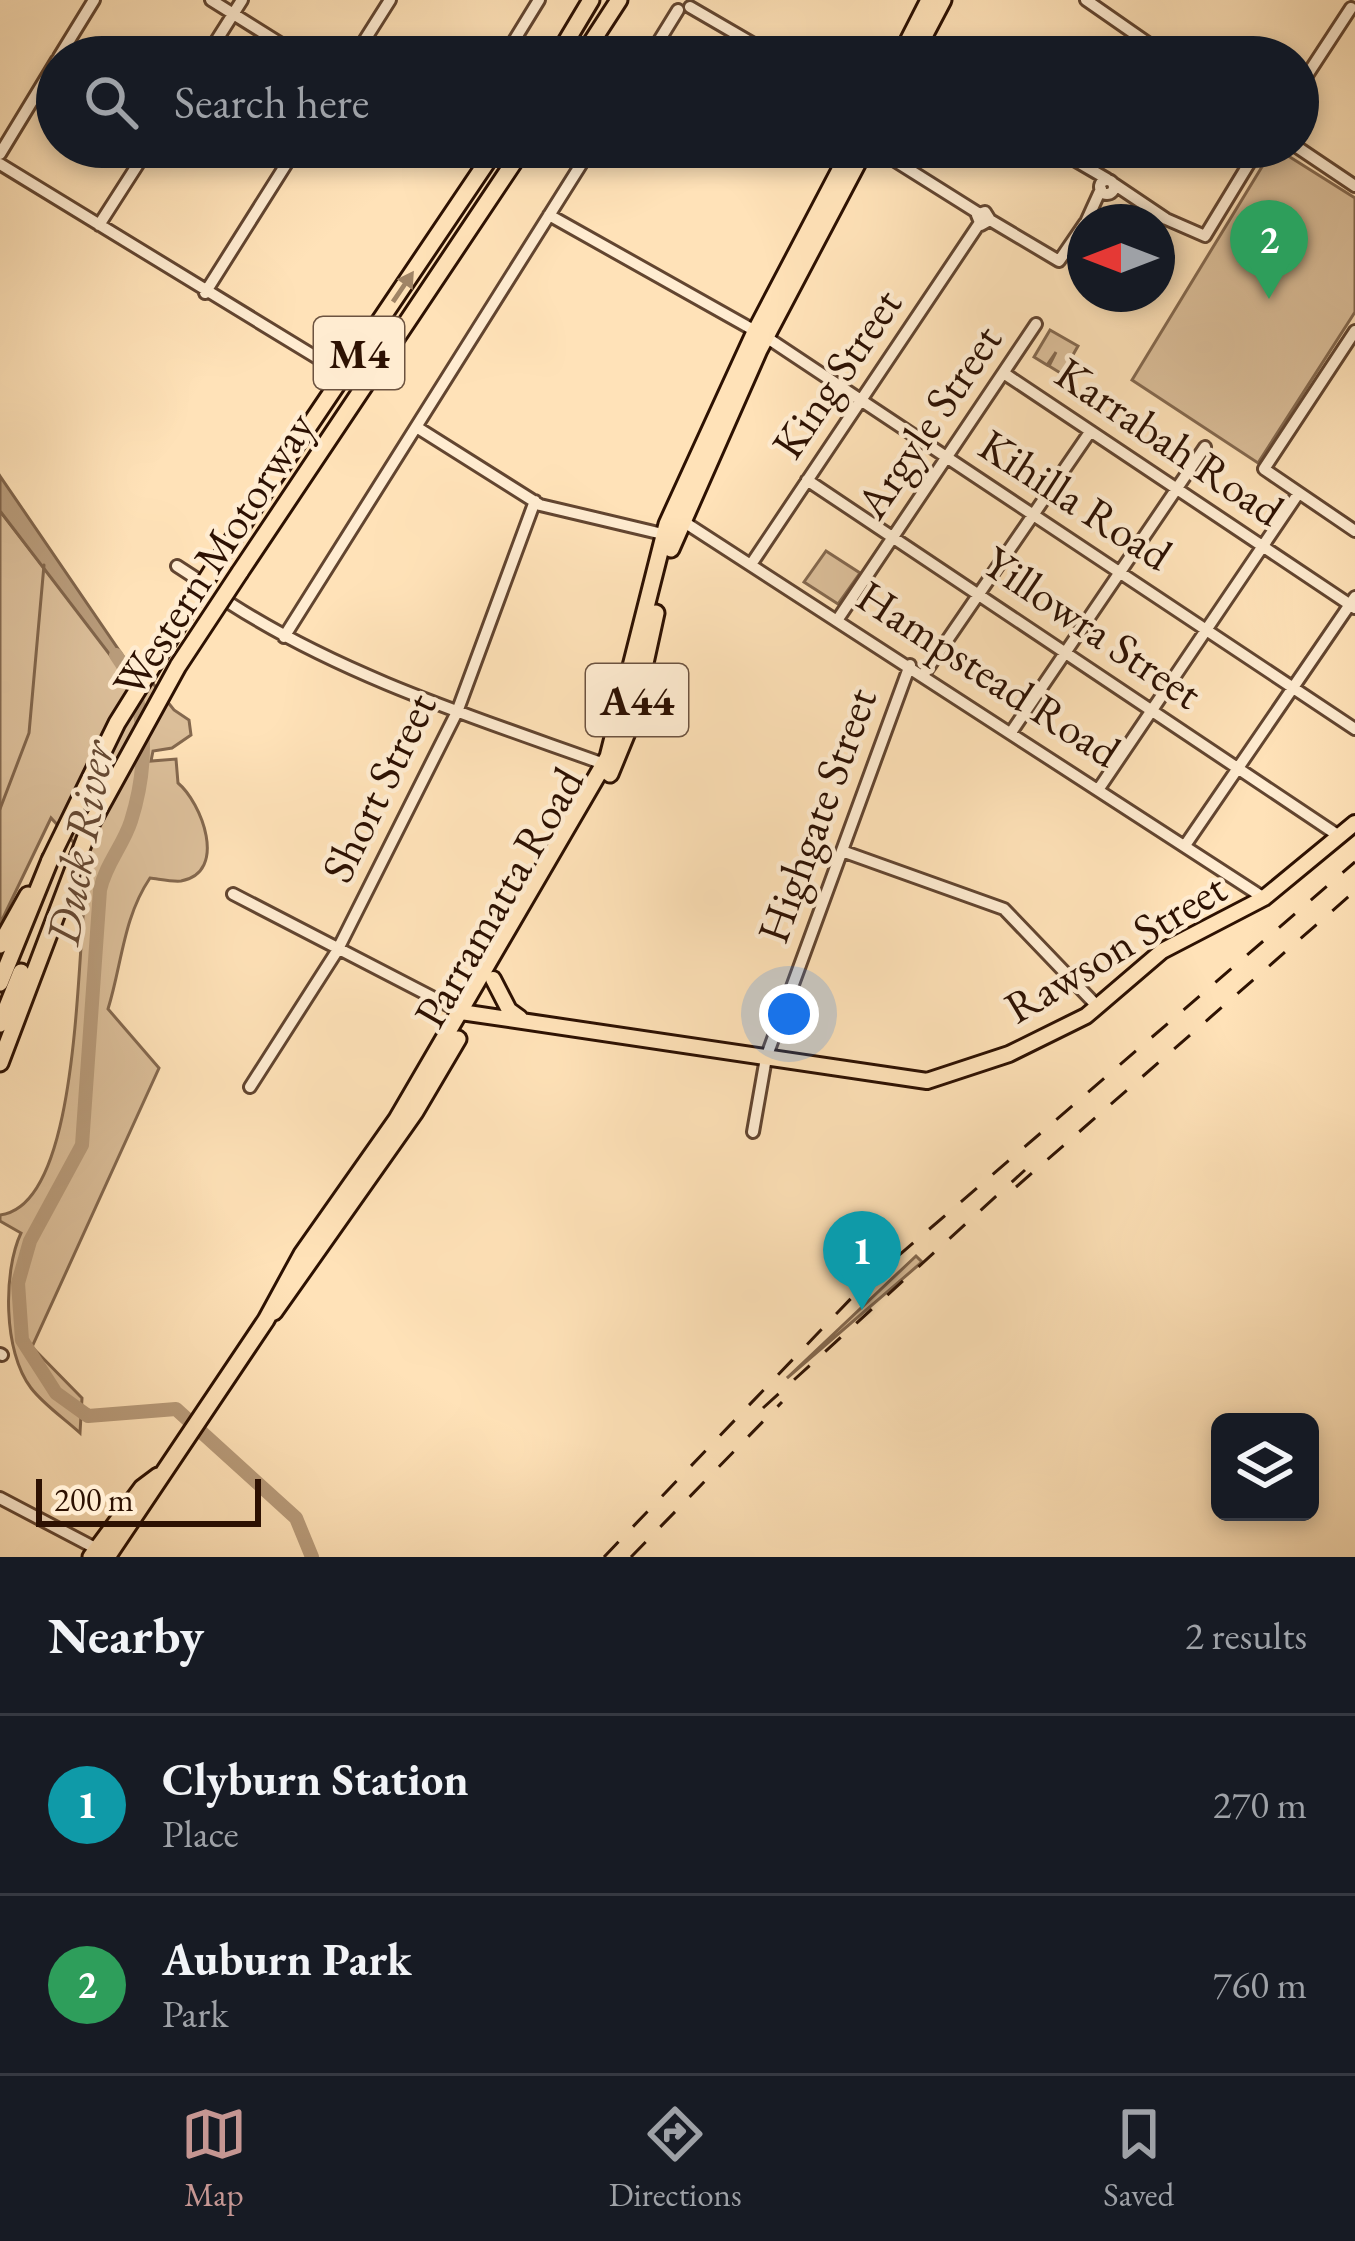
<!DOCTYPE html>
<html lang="en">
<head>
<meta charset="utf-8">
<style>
	body { margin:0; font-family:"EB Garamond",serif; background:#20242c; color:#f1f3f6 }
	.controls { position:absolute; right:36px; bottom:36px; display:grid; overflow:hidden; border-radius:18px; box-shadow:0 6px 18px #0003 }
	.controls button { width:108px; height:108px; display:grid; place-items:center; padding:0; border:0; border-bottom:3px solid #363941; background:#171b24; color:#f1f3f6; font:60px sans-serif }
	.compass { position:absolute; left:1067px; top:204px; width:108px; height:108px; border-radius:50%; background:#171b24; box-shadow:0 6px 18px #0003; rotate:270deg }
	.scale { position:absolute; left:36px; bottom:30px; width:225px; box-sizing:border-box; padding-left:12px; border:6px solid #2d1102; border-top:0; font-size:33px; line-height:42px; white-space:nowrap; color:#2d1102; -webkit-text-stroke:9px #ffecd1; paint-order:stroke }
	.you { position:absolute; left:789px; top:1014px; width:42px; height:42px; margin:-30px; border:9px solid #fff; border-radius:50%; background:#1a73e8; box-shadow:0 0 0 18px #1a73e833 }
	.badge { display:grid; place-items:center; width:78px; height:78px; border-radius:50%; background:#c59692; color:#fff; font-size:39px; font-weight:700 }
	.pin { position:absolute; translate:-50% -99px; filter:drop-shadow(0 3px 6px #0008) }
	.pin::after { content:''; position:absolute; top:63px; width:42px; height:36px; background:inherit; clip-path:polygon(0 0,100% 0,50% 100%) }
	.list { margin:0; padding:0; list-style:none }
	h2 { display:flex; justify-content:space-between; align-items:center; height:156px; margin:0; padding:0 48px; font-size:51px }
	h2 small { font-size:39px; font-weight:400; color:#9ea1a6 }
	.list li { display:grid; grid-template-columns:78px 1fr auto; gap:36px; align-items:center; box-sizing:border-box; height:180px; padding:0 48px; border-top:3px solid #363941 }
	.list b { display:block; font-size:45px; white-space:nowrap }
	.list p { margin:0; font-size:39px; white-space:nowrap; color:#9ea1a6 }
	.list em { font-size:39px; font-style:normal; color:#9ea1a6 }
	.icon { flex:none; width:66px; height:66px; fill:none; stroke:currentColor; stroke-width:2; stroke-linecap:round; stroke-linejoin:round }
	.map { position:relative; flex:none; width:1355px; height:1557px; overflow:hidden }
	.search { position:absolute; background:#171b24; box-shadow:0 6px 18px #0003; left:36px; right:36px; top:36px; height:132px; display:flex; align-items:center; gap:30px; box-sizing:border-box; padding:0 42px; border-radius:66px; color:#9ea1a6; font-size:45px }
	.sheet { height:516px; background:#171b24 }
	nav { display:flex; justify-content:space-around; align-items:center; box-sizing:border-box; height:168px; border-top:3px solid #363941; background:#171b24; font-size:33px; color:#9ea1a6 }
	nav a { display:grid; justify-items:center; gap:6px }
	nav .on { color:#c59692 }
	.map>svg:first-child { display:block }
	.green { fill:#dbbe99; stroke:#84684e; stroke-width:3 }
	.water { fill:#b89b7a; stroke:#80644a; stroke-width:3 }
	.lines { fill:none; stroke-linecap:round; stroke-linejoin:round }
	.stream { stroke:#80644a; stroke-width:3 }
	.river { stroke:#b89b7a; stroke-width:14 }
	.minor-casing { stroke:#624530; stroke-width:16 }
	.major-casing { stroke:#2d1102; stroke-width:20 }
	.highway-casing { stroke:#2d1102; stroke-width:21 }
	.minor { stroke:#ffecd1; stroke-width:10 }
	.major { stroke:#ffe2b8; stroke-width:14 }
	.highway { stroke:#ffe2b8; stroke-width:15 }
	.rail { stroke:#2d1102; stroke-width:3; stroke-dasharray:21 21; stroke-linecap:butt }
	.highway-bridge-casing { stroke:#2d1102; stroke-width:21; stroke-linecap:butt }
	.highway-bridge { stroke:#ffe2b8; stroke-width:15 }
	.oneway { fill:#a08466 }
	.labels { text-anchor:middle; stroke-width:9; stroke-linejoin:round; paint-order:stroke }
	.shield { fill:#ffecd1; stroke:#6c5340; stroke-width:3 }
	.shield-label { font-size:42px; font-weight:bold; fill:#2d1102 }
	.street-label { font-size:45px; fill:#2d1102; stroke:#ffecd1 }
	.water-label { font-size:48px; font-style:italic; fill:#654832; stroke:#ffecd1 }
</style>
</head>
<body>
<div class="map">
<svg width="1355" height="1557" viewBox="0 0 1355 1557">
	<rect width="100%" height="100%" fill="#ffe2b8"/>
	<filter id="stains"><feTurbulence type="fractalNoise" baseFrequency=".00167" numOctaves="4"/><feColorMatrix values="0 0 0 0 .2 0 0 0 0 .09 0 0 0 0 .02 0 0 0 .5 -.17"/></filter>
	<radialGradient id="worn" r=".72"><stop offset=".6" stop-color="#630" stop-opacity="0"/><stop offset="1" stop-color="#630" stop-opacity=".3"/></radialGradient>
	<path class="green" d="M 1274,147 L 1355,198 L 1355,312 L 1258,463 L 1132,380 Z
		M 1050,330 L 1078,346 L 1062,374 L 1049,366 L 1056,352 L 1047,365 L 1034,357 Z
		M 0,511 L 124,671 L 127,662 L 136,662 L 174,710 L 189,720 L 191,735 L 172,748 L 153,751 L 151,761 L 176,759 L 178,783 C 201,802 229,872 181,881 C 172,882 159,879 150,878 C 123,918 122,964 108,1009 L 159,1068 L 32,1347 L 82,1398 L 80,1433 C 65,1419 44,1405 31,1388 C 3,1352 3,1271 21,1233 L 0,1221 L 0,1215 C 86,1205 75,928 89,859 L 51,818 L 0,924 Z
		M 826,551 L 860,573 L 838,604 L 804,582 Z
		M 916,1256 L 922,1262 L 787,1378 Z"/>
	<path class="water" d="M 0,476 L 127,662 L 123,672 L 0,511 Z"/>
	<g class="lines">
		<path class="stream" d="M 0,809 L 29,733 L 44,565"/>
		<path class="river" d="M 116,655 C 150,702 148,767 131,821 C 123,846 106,863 100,890 L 82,1145 L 30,1241 L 18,1283 L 22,1340 L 56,1393 L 88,1416 L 176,1409 L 296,1518 L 312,1557"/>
		<g class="minor-casing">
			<path id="minor" d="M 211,0 L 302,57
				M 1086,0 L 1168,57
				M 690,7 L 776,57
				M 59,57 L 94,0
				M 206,57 L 242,0
				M 354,57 L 390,0
				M 504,57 L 539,0
				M 649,57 L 678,10
				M 1298,89 L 1351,8
				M 446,147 L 460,156
				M 873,147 L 978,213
				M 1052,147 L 1107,179
				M 1297,147 L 1355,186
				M 0,154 L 57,60
				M 0,164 L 319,359
				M1100 187a7 7 0 1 1 14 0a7 7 0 1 1-14 0Z
				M 1114,184 L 1166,219 L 1205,236 L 1259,147
				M 549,215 L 766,337 L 1355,729
				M 990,220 L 981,225 L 977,215 L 985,212 L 990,220 L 1059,261 L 1085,223
				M 1086,222 L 1101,189
				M 99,225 L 149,147
				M 205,293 L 297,147
				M 1355,331 L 1264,469 L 1355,531
				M 1005,374 L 1355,608
				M 418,428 L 540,505 L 671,536
				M 807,480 L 1339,836
				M 678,518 L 1264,898
				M 752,563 L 979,224
				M 177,566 L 197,579
				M 231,604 C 345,677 476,718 604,764
				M 838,619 L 1036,324
				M 284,637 L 592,147
				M 924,674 L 1090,432
				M 1012,731 L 1205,447
				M 1100,787 L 1298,494
				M 1186,844 L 1355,597
				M 842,851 L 1004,909 L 1098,1007
				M 233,894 L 461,1012
				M 250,1087 L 337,951 L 457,712 L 535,501
				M 753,1132 L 766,1058 L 910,665
				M 0,1354 L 2,1355
				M 0,1498 L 97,1549"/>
		</g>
		<g class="major-casing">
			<path id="major" d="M 493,979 L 509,1010 L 520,1018
				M 461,1012 L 927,1081 L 1009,1054 L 1086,1016 L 1162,951 L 1264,898 L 1355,823"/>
		</g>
		<g class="highway-casing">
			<path id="highway" d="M 557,57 L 591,0
				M 582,57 L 619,0
				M 900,57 L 929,0
				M 913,57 L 943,0
				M 671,549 L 759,350 L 866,147
				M 220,558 L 497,147
				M 240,572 L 524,147
				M 610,774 L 633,718 L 656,613
				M 0,945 L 28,895
				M 0,983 L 50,860
				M 0,1024 L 21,972
				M 0,1063 L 90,826
				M 274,1312 L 415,1112 L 458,1039
				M 91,1557 L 142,1488 L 158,1476
				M 107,1557 L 266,1320 L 302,1254 L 397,1119 L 608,757 L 667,524 L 754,334 L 852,147"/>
		</g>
		<use href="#minor" class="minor"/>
		<use href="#major" class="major"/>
		<use href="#highway" class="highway"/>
		<path class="rail" d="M 1016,1187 L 1355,891
			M 763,1408 L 1025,1170
			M 604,1557 L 861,1288 L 1355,862
			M 631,1557 L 782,1402"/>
		<g class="highway-bridge-casing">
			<path id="highway-bridge" d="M 90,826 L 178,666 L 240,572
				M 50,860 L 117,723 L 220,558"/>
		</g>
		<use href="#highway-bridge" class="highway-bridge"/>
	</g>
	<defs><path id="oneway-solid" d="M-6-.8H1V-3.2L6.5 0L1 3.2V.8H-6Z" transform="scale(3)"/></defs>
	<use class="oneway" href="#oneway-solid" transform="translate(403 287) rotate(-56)"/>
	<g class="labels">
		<g class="shield">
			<rect x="314" y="317" width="90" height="72" rx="9"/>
			<rect x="586" y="664" width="102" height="72" rx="9"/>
		</g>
		<g class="shield-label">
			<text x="359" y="368">M4</text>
			<text x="637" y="715">A44</text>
		</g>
		<g class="street-label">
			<text transform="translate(836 373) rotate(-56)" y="16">King Street</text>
			<text transform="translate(928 421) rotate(-56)" y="16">Argyle Street</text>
			<text transform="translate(1170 441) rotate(34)" y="16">Karrabah Road</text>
			<text transform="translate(1076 499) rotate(33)" y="16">Kihilla Road</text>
			<text transform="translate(213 554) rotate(-57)" y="16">Western Motorway</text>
			<text transform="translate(1093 627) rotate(34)" y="16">Yillowra Street</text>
			<text transform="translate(989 673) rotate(33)" y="16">Hampstead Road</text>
			<text transform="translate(378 787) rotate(-64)" y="16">Short Street</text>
			<text transform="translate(816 815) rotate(-70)" y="16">Highgate Street</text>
			<text transform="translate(498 897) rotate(-60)" y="16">Parramatta Road</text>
			<text transform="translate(1115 947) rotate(-31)" y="16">Rawson Street</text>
		</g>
		<g class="water-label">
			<text transform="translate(79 843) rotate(-80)" y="17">Duck River</text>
		</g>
	</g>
	<rect width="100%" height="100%" filter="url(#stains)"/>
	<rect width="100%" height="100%" fill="url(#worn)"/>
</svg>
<div class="controls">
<button><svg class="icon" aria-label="layers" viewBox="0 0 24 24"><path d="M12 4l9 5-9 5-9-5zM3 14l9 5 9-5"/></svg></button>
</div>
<svg class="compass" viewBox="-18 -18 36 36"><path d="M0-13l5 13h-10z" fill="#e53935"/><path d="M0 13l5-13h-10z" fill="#9ea1a6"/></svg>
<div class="scale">200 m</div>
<div class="you"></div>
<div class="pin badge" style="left:862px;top:1310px;background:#0f9aa8">1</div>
<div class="pin badge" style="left:1269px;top:299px;background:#2e9e5b">2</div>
<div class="search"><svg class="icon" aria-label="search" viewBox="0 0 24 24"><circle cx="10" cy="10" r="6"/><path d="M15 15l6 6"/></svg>Search here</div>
</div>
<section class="sheet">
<h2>Nearby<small>2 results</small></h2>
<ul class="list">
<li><span class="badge" style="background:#0f9aa8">1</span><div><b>Clyburn Station</b><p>Place</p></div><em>270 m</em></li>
<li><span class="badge" style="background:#2e9e5b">2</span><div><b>Auburn Park</b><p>Park</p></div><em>760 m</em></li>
</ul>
</section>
<nav>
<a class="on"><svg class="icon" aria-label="map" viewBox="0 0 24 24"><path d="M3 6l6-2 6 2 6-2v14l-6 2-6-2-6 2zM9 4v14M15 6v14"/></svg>Map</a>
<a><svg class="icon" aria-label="directions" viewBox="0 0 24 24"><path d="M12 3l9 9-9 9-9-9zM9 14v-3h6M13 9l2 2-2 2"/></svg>Directions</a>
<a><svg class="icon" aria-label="saved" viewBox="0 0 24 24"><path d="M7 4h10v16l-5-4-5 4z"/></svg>Saved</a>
</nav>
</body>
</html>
